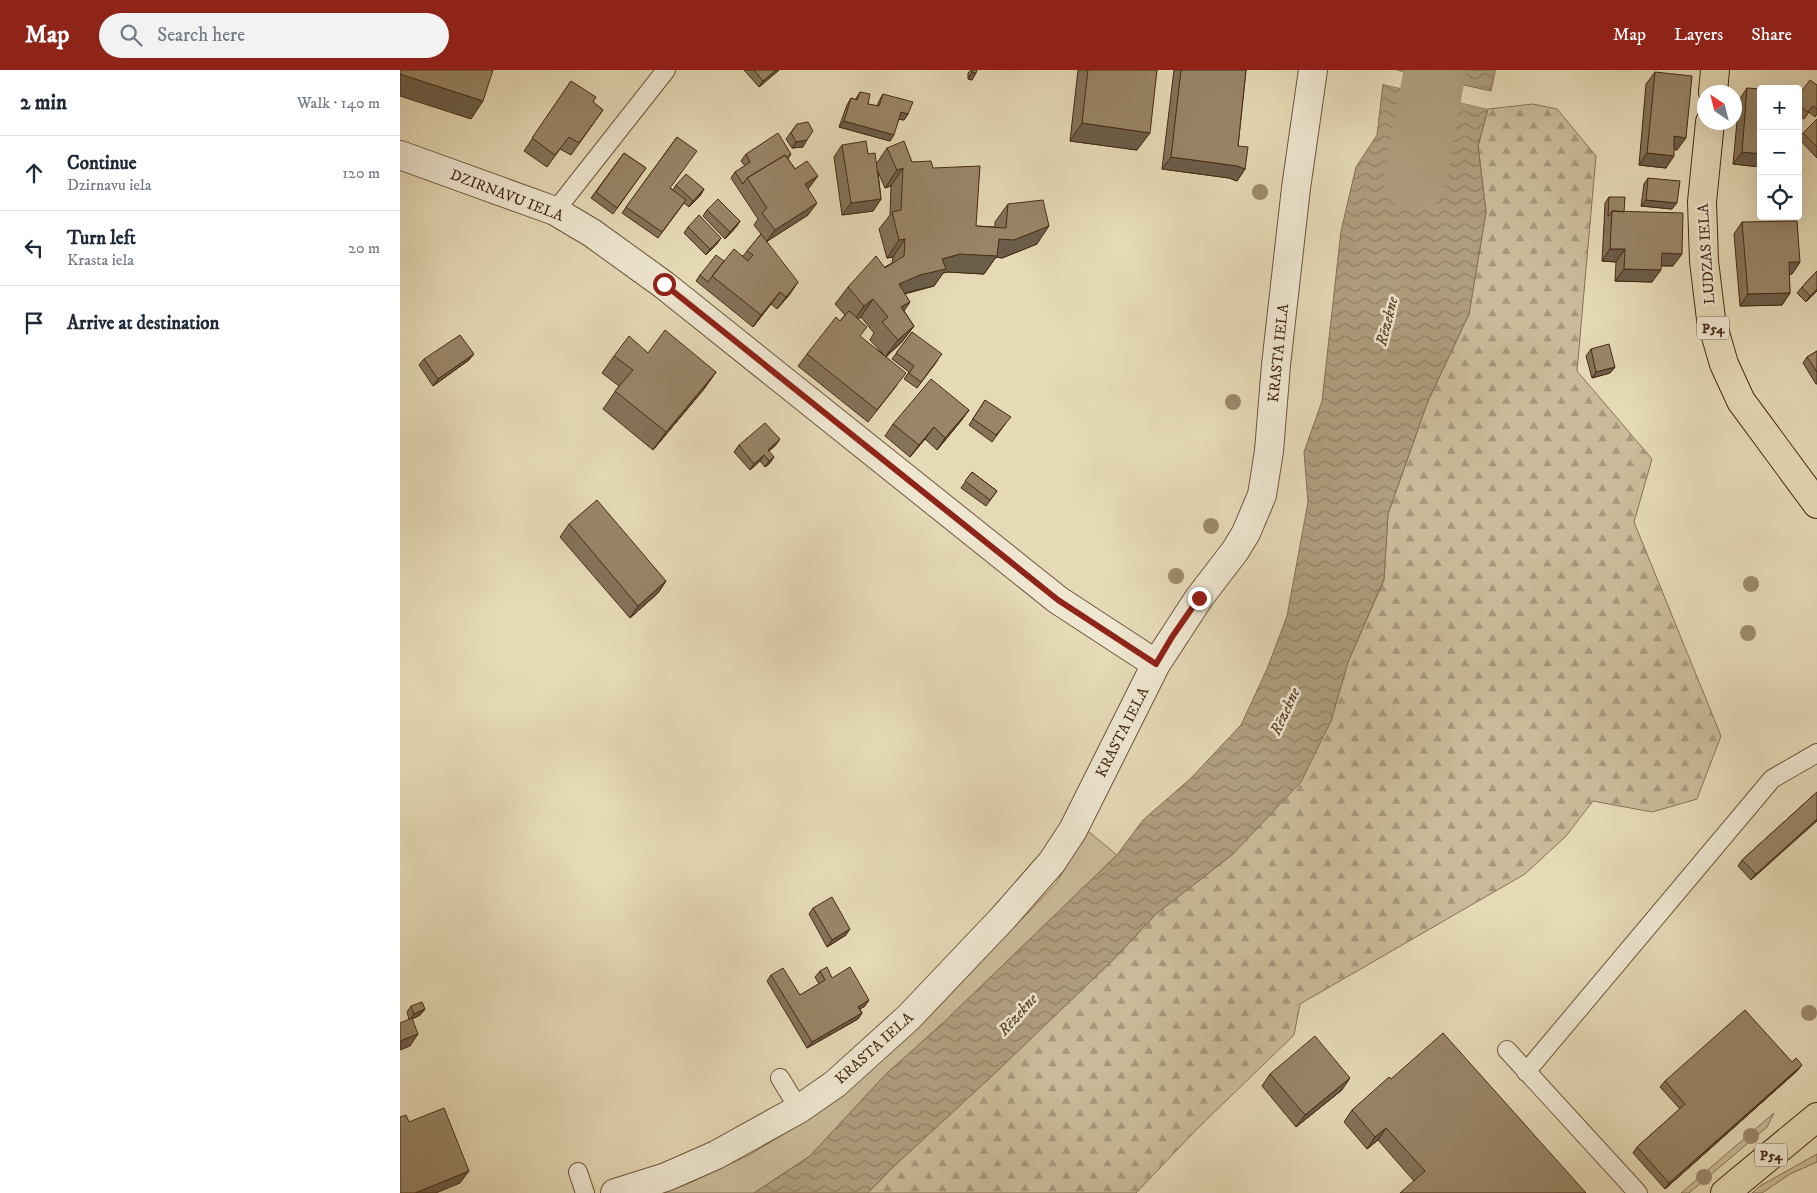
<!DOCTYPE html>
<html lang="en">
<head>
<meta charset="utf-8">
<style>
	body { margin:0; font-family:"IM FELL DW Pica",serif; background:#f2f2f3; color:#1f2937 }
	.controls { position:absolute; right:15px; top:15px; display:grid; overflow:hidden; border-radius:5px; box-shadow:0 5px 20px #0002 }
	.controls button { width:45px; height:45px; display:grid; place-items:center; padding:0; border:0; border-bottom:1px solid #e0e1e3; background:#fff; color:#1f2937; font:25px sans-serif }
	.compass { position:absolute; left:1297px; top:15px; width:45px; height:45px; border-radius:50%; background:#fff; box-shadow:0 5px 20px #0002; rotate:325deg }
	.stop { position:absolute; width:15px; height:15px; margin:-11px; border:4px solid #8f2418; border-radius:50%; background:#fff }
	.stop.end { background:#8f2418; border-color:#fff; box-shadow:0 1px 5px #0008 }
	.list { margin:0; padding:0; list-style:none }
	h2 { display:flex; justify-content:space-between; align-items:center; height:65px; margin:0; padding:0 20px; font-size:21px }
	h2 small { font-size:16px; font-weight:400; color:#747a83 }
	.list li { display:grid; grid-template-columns:32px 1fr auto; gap:15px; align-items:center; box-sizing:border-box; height:75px; padding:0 20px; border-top:1px solid #e0e1e3 }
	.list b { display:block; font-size:19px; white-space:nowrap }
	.list p { margin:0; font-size:16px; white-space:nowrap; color:#747a83 }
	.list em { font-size:16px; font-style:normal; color:#747a83 }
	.icon { flex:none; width:28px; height:28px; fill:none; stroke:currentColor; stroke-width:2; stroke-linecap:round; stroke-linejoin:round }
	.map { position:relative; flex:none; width:1417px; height:1123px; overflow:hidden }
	header { display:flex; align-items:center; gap:30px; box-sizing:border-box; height:70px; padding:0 25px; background:#8f2418; color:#fff }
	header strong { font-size:24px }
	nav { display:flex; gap:28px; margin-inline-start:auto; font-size:18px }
	.search { width:350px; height:45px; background:#f2f2f3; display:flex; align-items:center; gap:12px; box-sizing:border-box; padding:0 18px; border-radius:28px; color:#747a83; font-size:19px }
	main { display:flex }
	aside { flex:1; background:#fff }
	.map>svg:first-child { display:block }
	.green { fill:#cabb9a; stroke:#887256 }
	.forest { fill:url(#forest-firs); stroke:#887256 }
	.water { fill:url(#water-waves); stroke:#857054 }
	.pier { fill:#e5d9b6 }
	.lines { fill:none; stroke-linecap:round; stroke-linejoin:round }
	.river { stroke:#af9e7f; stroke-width:62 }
	.lane-casing { stroke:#6e563c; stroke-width:20 }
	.street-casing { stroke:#6e563c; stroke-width:30 }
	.primary-casing { stroke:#472a13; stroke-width:30 }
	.lane { stroke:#eee6d0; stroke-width:18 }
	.street { stroke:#eee6d0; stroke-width:28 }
	.primary { stroke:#e5d9b6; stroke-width:28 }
	.tree { fill:#9c896b }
	.wall { fill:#847259; stroke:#472a13; fill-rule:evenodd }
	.shaded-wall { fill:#6b5d49; stroke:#472a13 }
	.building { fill:#998568; stroke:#472a13 }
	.route { stroke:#8f2418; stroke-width:6 }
	.labels { text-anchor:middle; stroke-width:5; stroke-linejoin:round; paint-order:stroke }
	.shield { fill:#eee6d0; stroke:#79624c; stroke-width:1 }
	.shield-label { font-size:14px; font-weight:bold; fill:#472a13 }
	.street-label { font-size:15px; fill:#472a13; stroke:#eee6d0 }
	.water-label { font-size:16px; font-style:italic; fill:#61472e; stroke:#eee6d0 }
</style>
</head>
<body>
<header>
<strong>Map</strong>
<div class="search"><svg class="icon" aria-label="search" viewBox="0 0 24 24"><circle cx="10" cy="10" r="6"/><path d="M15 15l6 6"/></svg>Search here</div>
<nav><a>Map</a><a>Layers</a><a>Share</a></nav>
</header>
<main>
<aside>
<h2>2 min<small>Walk · 140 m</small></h2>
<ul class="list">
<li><svg class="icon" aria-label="ahead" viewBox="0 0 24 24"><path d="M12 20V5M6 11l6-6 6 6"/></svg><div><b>Continue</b><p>Dzirnavu iela</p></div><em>120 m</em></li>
<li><svg class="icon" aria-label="left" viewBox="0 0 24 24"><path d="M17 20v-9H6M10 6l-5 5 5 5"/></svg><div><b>Turn left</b><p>Krasta iela</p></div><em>20 m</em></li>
<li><svg class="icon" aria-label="arrive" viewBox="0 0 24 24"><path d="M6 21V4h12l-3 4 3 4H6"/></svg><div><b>Arrive at destination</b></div></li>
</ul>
</aside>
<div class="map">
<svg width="1417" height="1123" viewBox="0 0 1417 1123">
	<defs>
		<pattern id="forest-firs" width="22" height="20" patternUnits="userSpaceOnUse" patternTransform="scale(1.25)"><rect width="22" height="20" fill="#cabb9a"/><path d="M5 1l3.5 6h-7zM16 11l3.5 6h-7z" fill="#a6987c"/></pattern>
		<pattern id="water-waves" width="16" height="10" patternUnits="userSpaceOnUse" patternTransform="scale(1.25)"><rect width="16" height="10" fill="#af9e7f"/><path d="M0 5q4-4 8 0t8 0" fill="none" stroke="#908167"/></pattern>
	</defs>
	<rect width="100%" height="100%" fill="#e5d9b6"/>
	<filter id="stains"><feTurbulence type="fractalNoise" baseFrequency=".004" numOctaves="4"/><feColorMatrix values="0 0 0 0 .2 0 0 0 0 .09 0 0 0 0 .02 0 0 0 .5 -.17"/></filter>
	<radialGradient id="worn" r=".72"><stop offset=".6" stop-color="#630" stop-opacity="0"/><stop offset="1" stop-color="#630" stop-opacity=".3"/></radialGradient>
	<path class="green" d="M 688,761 L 717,785 L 543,953 L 486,1004 L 410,1086 L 354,1123 L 262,1123 L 287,1114 L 349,1085 L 392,1059 L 581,889 L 628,843 L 656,813 Z
		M 1374,1043 L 1367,1057 L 1289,1123 L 1281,1123 Z
		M 1417,1084 L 1417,1092 L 1390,1104 L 1362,1123 L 1352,1123 L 1360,1116 Z"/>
	<path class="forest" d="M 1133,34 L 1157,39 L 1196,86 L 1177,301 L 1252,389 L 1234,452 L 1321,666 L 1297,729 L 1252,742 L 1193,731 L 1166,766 L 1125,804 L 900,934 L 894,965 L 798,1058 L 736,1123 L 468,1123 L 491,1099 L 594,1004 L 714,889 L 756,844 L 833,784 L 931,651 L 948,592 L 984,510 L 988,444 L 1028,331 L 1069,244 L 1086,142 L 1078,76 L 1088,39 Z"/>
	<path class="water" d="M 997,0 L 1095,0 L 1095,2 L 1091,21 Z
		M 983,14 L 1088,39 L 1078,76 L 1086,142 L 1069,244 L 1028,331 L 988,444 L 984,509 L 948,592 L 931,651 L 901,712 L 833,784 L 756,844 L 714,889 L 594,1004 L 491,1099 L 468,1123 L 354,1123 L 410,1086 L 486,1004 L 543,953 L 717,785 L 743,750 L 790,709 L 841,655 L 867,599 L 887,546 L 908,432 L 904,382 L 922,331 L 941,161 L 956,97 L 977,65 Z"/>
	<path class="pier" d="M 983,12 L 1088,36 L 1089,36 L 1088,39 L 983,14 Z"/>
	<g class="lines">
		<path class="river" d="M 1015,111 L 1035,0"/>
		<g class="lane-casing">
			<path id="lane" d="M 155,141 L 266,0
				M 1107,980 L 1238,1123
				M 1126,1002 L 1372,709 L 1417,683
				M 380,1008 L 399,1039
				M 178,1102 L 185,1123"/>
		</g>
		<g class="street-casing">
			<path id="street" d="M 0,85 L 155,141 L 192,163 L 264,215 L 658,530 L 756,594
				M 215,1123 L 266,1107 L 316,1085 L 399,1039 L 435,1014 L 509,947 L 603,848 L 652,792 L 673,760 L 756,594 L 799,528 L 835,481 L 846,463 L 862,425 L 869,381 L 876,295 L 896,118 L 913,0"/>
		</g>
		<g class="primary-casing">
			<path id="primary" d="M 1313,22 L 1315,0
				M 1310,52 L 1302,132 L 1304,191 L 1311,249 L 1324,294 L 1341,331 L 1417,434
				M 1325,1123 L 1417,1047"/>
		</g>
		<use href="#lane" class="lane"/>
		<use href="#street" class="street"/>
		<use href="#primary" class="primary"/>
	</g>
	<g class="tree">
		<circle cx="860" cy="122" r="8"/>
		<circle cx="833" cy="332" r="8"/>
		<circle cx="811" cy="456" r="8"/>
		<circle cx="776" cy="506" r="8"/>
		<circle cx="1351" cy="514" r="8"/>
		<circle cx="1348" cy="563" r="8"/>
		<circle cx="1409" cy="943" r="8"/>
		<circle cx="1351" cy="1066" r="8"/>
		<circle cx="1304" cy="1107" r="8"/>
	</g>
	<path class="wall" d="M 344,0 L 379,0 L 359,17 Z
		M 571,0 L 577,0 L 572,10 L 568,9 L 568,3 Z
		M 678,0 L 757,0 L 737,80 L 670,71 Z
		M 774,0 L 846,0 L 838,76 L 845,99 L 837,111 L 829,108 L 762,99 Z
		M 1255,2 L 1277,80 L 1274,79 L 1266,98 L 1239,95 L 1246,14 Z
		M 171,11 L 193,32 L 203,40 L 171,85 L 160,79 L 147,97 L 124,81 Z
		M 1417,15 L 1417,44 L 1415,47 L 1409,42 L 1404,49 L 1398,45 L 1398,26 Z
		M 1347,18 L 1361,97 L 1333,94 L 1339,30 Z
		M 460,22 L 468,34 L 477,36 L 479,31 L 483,24 L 508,44 L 504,50 L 499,49 L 490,71 L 439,57 L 447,35 L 451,28 L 455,30 Z
		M 1417,49 L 1417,88 L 1399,69 L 1403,63 Z
		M 397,54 L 403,77 L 392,78 L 386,69 Z
		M 277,67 L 270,118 L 273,120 L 276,115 L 304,119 L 300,126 L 289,137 L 284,133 L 258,168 L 222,143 Z
		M 442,75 L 468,84 L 477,93 L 487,78 L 512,92 L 533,98 L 576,156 L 595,157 L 595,152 L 608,134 L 637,174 L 602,188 L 596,187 L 584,204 L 548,202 L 543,203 L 534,216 L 505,224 L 504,241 L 514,256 L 501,273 L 486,287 L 497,315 L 468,352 L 398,296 L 407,284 L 440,251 L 445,245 L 435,234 L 448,217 L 492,193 L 493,187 L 487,188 L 479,159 L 490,145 L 491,116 L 485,118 L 478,102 L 481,129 L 473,141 L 442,145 L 434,87 ZM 461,247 L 474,263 L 470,270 L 484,285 L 460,267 L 458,249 Z
		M 224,83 L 246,98 L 213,144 L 191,128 Z
		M 346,84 L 391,84 L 388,89 L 409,118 L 408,119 L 408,145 L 367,171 L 390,224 L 377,239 L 371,234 L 353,257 L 296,211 L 300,205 L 324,191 L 343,186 L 361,164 L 354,155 L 358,149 L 331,108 L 335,102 L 345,96 L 341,91 Z
		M 1248,108 L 1272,139 L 1241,136 L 1244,114 Z
		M 1209,127 L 1273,196 L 1261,196 L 1252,212 L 1215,211 L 1216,192 L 1202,191 L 1204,153 L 1205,152 L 1204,152 L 1205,133 Z
		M 307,140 L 340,151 L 336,157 L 325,169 L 303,146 Z
		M 1342,152 L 1400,192 L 1392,204 L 1389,204 L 1390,223 L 1382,235 L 1340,236 L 1334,164 Z
		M 288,157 L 317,174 L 306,185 L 284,163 Z
		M 1417,201 L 1417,221 L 1406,232 L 1397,223 L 1402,217 Z
		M 512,262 L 538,290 L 517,318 L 504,309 L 509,302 L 492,289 Z
		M 1191,279 L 1215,297 L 1210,303 L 1192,308 L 1186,286 Z
		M 1417,281 L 1417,314 L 1416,314 L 1403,293 L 1407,287 Z
		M 248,283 L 316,302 L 304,319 L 253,380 L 203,339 L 219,316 L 202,303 L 214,286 Z
		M 24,289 L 69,290 L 33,316 L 19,295 Z
		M 585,330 L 606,353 L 592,372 L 569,355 Z
		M 569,340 L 560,352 L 537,380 L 525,369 L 510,387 L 485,366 L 493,354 Z
		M 339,375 L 376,375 L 369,381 L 370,393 L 365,397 L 360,391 L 350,400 L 334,382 Z
		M 572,402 L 597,421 L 586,436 L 561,418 Z
		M 169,454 L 266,511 L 258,523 L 230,548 L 160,467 Z
		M 1417,722 L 1351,810 L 1338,796 L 1342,790 Z
		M 413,838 L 446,865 L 427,877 L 409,844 Z
		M 420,901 L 432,908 L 465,936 L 460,939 L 462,943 L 458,949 L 407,978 L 367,911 L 371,905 L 400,925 L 419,914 L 415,907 Z
		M 11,936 L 25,939 L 20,945 L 12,949 L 10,976 L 9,949 L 7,942 Z
		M 1397,1001 L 1265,1119 L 1233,1083 L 1237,1077 L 1280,1039 L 1260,1017 L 1265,1011 Z
		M 870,1004 L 942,1020 L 896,1057 L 862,1016 Z
		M 991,1009 L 1186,1123 L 1014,1111 L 978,1070 L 967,1079 L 944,1052 L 952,1040 Z"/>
	<path class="shaded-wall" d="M 376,0 L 379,0 L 359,17 L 363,11 Z
		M 572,2 L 576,3 L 572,10 L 568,9 Z
		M 0,4 L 83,31 L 71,49 L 0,26 Z
		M 501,42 L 508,44 L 504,50 L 497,49 Z
		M 444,51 L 494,65 L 490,71 L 439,57 Z
		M 682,53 L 750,63 L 737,80 L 670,71 Z
		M 1274,66 L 1286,68 L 1277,80 L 1265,78 Z
		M 407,70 L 403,77 L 392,78 L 396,72 Z
		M 1342,82 L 1361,84 L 1361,97 L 1333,94 Z
		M 1247,83 L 1274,86 L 1266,98 L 1239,95 Z
		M 771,87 L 837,96 L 845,99 L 837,111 L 829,108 L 762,99 Z
		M 503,98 L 491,116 L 485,118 L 497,100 Z
		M 418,106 L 409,118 L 397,126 L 405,114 Z
		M 304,119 L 300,126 L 289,137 L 293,131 Z
		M 481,129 L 473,141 L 442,145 L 451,133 Z
		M 1246,130 L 1277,133 L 1272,139 L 1241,136 Z
		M 417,133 L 408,145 L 366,172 L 375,160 Z
		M 340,151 L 336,157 L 325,169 L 330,162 Z
		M 649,156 L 637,174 L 602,188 L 596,187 L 584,204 L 548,202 L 543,203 L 534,216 L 508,222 L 487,232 L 499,214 L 542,189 L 560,184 L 599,169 Z
		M 321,168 L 317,174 L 306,185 L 310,179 Z
		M 505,169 L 493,187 L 487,188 L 499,170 Z
		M 1210,179 L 1225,179 L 1216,192 L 1202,191 Z
		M 1262,183 L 1282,184 L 1273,196 L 1253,195 Z
		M 1389,192 L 1400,192 L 1392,204 L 1380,204 Z
		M 1224,199 L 1261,200 L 1252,212 L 1215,211 Z
		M 398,212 L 390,224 L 377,239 L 386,227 Z
		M 1417,219 L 1417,221 L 1406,232 L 1410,226 Z
		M 380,222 L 371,234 L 353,257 L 361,245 Z
		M 1390,223 L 1382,235 L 1340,236 L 1348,224 Z
		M 473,229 L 461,247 L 452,253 L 464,236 Z
		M 510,232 L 498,250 L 501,237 Z
		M 514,256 L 501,273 L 485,287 L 498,270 Z
		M 74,284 L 69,290 L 33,316 L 38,309 Z
		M 1215,297 L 1210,303 L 1192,308 L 1196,302 Z
		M 316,302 L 304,319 L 253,380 L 266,362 Z
		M 569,340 L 560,352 L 537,380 L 545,368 Z
		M 534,357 L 525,369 L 510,387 L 519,375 Z
		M 380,369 L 376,375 L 363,386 L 368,380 Z
		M 364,385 L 360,391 L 350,400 L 354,394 Z
		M 374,387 L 370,393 L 365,397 L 369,391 Z
		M 266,511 L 258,523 L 230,548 L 238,536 Z
		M 1417,749 L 1417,751 L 1351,810 L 1356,804 Z
		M 450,859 L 446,865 L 427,877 L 432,870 Z
		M 469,930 L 465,936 L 454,943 L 458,937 Z
		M 25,939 L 20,945 L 10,950 L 14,944 Z
		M 462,943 L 458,949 L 407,978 L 412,972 Z
		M 18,964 L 10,976 L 0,980 L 0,971 Z
		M 1402,995 L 1397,1001 L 1265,1119 L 1269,1113 Z
		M 950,1008 L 942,1020 L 896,1057 L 905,1045 Z
		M 986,1058 L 978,1070 L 967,1079 L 975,1067 Z
		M 69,1101 L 60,1113 L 36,1123 L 15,1123 Z"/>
	<path class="building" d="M 0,0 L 93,0 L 83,31 L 0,4 Z
		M 354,0 L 376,0 L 363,11 Z
		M 572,0 L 577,0 L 576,3 L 572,2 Z
		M 688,0 L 757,0 L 750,63 L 682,53 Z
		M 781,0 L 846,0 L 838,76 L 848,77 L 845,99 L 837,96 L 771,87 Z
		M 1255,2 L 1292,6 L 1286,68 L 1274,66 L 1274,86 L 1247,83 Z
		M 1410,10 L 1417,15 L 1417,39 L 1413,36 L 1408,42 L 1398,35 L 1398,26 Z
		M 171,11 L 196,27 L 193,32 L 203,40 L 179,73 L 169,67 L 155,85 L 132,68 Z
		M 1347,18 L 1361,19 L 1361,84 L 1342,82 Z
		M 460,22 L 470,24 L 468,34 L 479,36 L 483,24 L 513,32 L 508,44 L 501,42 L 494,65 L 444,51 L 451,28 L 457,30 Z
		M 1417,49 L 1417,77 L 1403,63 Z
		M 408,52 L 413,61 L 407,70 L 396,72 L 391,63 L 397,54 Z
		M 378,63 L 391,84 L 386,87 L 385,85 L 347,108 L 343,114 L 335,102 L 350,92 L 346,84 Z
		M 277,67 L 297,81 L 270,118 L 286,130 L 262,162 L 226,137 Z
		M 466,71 L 468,84 L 475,83 L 481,129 L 451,133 L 442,75 Z
		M 504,71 L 512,92 L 531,91 L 533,98 L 580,96 L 576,156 L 606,158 L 608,134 L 643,130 L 649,156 L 614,170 L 599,169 L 597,186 L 560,184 L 542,189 L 546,199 L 520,205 L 499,214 L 510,232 L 501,237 L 514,256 L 498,270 L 482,252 L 488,247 L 473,229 L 464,236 L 448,217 L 476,186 L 485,198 L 504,186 L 505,169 L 499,170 L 492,142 L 501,140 L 503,98 L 497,100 L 487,78 Z
		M 224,83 L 246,98 L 217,138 L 196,122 Z
		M 385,85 L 395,99 L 407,91 L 418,106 L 405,114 L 417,133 L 375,160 L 362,143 L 367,138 L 347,108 Z
		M 286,104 L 304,119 L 293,131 L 276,115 Z
		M 1248,108 L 1280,111 L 1277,133 L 1246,130 Z
		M 1209,127 L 1225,127 L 1224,142 L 1212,141 L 1209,146 L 1208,146 Z
		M 318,129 L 340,151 L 330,162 L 307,140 Z
		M 1212,141 L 1283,143 L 1282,184 L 1262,183 L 1261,200 L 1224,199 L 1225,179 L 1210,179 Z
		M 299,145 L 321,168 L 310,179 L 288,157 Z
		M 1397,151 L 1400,192 L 1389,192 L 1390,223 L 1348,224 L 1342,152 Z
		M 361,164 L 398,212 L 386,227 L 380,222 L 361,245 L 312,206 L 334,179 L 348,191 L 353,185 L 347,181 Z
		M 316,185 L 324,191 L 308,212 L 300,205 Z
		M 1417,201 L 1417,219 L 1410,226 L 1402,217 Z
		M 449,241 L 467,257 L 460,266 L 506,303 L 477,340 L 407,284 L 436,247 L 440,251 Z
		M 265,260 L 316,302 L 266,362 L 215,321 L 233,300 L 214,286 L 229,266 L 248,283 Z
		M 512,262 L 542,284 L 521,312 L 509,303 L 514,296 L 496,283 Z
		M 60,265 L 74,284 L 38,309 L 24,289 Z
		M 1209,274 L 1215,297 L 1196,302 L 1191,279 Z
		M 1417,281 L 1417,302 L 1407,287 Z
		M 531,309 L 569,340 L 545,368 L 534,357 L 519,375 L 493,354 Z
		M 585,330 L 611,347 L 596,365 L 573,349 Z
		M 365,353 L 380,369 L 368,380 L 374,387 L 369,391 L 364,385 L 354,394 L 339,375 Z
		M 572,402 L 597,421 L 590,430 L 565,411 Z
		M 197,430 L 266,511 L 238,536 L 169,454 Z
		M 1417,722 L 1417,749 L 1356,804 L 1342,790 Z
		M 432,827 L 450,859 L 432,870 L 413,838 Z
		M 427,897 L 432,908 L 450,897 L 469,930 L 458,937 L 462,943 L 412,972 L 371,905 L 383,898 L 400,925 L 425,910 L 420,901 Z
		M 22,932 L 25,939 L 14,944 L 11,936 Z
		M 1345,940 L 1392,992 L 1396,988 L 1402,995 L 1269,1113 L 1237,1077 L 1285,1034 L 1265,1011 Z
		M 12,948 L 18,964 L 0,971 L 0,953 Z
		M 1043,963 L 1186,1123 L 1000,1123 L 1025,1101 L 986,1058 L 975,1067 L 952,1040 L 989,1007 L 991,1009 Z
		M 915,966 L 950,1008 L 905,1045 L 870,1004 Z
		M 44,1038 L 69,1101 L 15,1123 L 0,1123 L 0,1047 L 6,1045 L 9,1052 Z"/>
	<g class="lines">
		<path class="route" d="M 264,214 L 658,530 L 756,594 L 772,567 L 799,528"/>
	</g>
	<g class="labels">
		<g class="shield">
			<rect x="1297" y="246.5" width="32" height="23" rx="4"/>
			<rect x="1355" y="1073.5" width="32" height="23" rx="4"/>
		</g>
		<g class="shield-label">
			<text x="1313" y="263">P54</text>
			<text x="1371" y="1090">P54</text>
		</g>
		<g class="street-label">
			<text transform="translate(107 125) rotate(21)" y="5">DZIRNAVU IELA</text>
			<text transform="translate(1306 184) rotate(-94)" y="5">LUDZAS IELA</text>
			<text transform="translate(878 283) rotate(-84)" y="5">KRASTA IELA</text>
			<text transform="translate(722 662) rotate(-63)" y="5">KRASTA IELA</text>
			<text transform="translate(474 978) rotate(-42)" y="5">KRASTA IELA</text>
		</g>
		<g class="water-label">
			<text transform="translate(986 251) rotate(-76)" y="6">Rēzekne</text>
			<text transform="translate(884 641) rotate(-65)" y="6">Rēzekne</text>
			<text transform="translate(617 944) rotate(-48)" y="6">Rēzekne</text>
		</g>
	</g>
	<rect width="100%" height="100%" filter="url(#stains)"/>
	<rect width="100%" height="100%" fill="url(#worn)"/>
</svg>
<div class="controls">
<button>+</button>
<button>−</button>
<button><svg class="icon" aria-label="locate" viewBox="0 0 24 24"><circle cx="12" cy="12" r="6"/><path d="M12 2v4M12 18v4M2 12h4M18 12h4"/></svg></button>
</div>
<svg class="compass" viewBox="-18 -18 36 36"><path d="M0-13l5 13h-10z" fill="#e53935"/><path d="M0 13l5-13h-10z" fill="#747a83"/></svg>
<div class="stop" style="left:264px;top:214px"></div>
<div class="stop end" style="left:799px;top:528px"></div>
</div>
</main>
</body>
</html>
